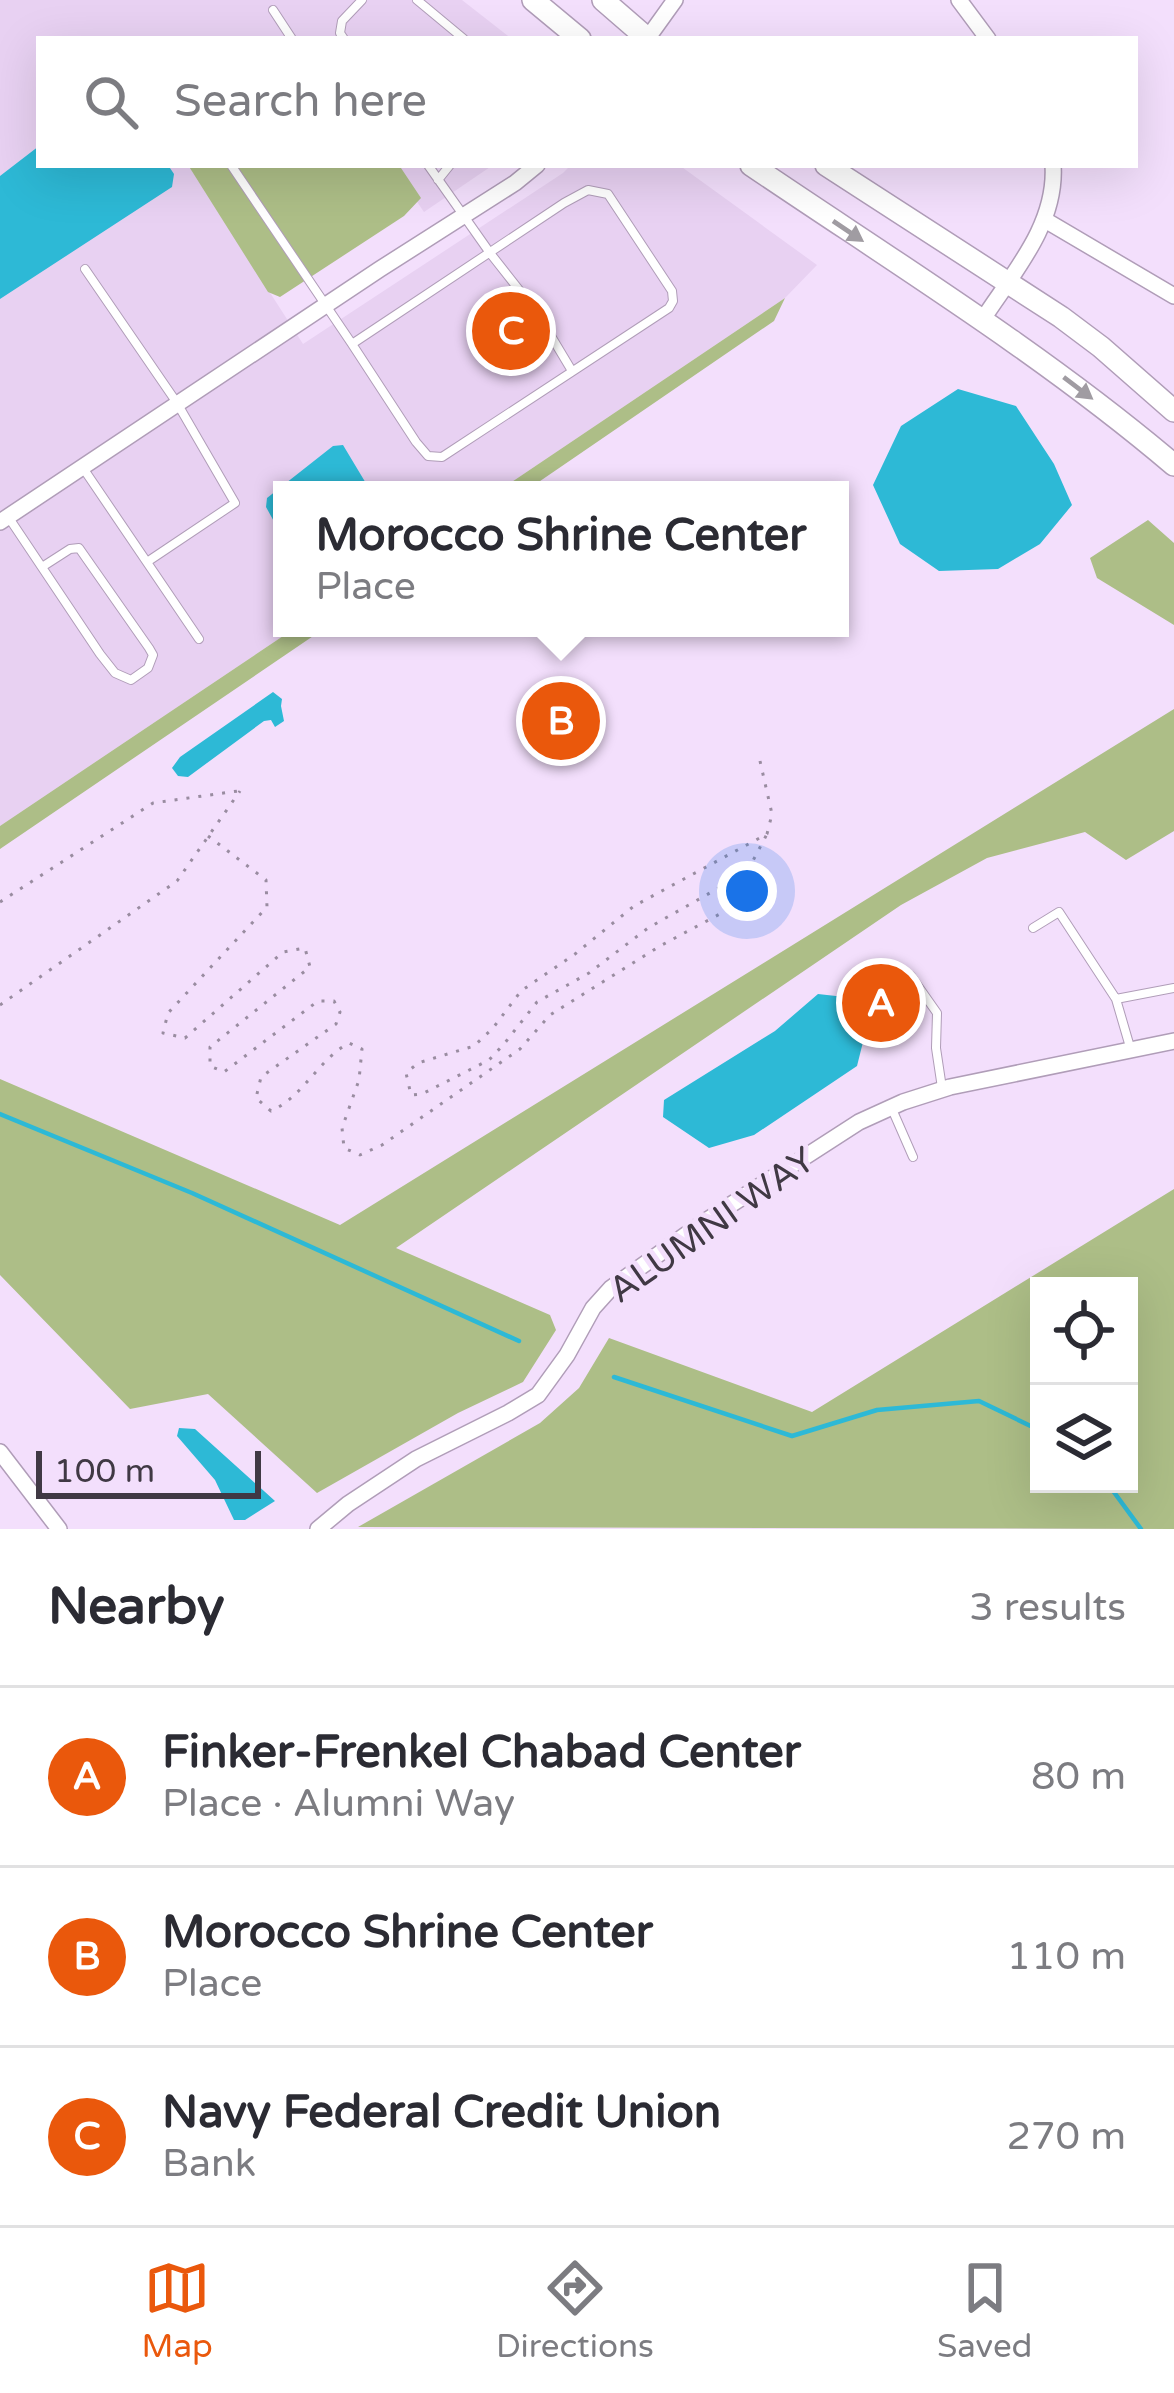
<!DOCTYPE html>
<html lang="en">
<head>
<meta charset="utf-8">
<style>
	body { margin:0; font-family:"Varela Round",sans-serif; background:#f2f2f3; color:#2b2b33 }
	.controls { position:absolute; right:36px; bottom:36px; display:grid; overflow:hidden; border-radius:0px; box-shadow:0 12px 48px #0002 }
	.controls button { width:108px; height:108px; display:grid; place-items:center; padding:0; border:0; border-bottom:3px solid #e1e1e2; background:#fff; color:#2b2b33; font:60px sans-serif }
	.scale { position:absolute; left:36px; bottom:30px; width:225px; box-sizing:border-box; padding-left:12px; border:6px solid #403944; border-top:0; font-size:33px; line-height:42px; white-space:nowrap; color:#403944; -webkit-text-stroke:9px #f3dffc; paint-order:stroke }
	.you { position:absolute; left:747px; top:891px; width:42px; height:42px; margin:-30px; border:9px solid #fff; border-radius:50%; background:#1a73e8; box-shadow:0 0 0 18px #1a73e833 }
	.badge { display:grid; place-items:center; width:78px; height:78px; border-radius:50%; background:#ea580c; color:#fff; font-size:39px; font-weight:700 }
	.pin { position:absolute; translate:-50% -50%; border:6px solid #fff; box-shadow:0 3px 12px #0006 }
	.popup { position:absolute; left:273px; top:481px; width:576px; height:156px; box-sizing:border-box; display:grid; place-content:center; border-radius:0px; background:#fff; filter:drop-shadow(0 3px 9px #0005); font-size:39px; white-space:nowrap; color:#7c7c81 }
	.popup b { font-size:45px; color:#2b2b33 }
	.popup::after { content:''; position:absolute; left:50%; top:100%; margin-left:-24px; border:24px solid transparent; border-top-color:#fff }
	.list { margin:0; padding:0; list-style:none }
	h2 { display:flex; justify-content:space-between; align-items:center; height:156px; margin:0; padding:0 48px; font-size:51px }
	h2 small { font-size:39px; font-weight:400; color:#7c7c81 }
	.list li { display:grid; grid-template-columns:78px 1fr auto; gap:36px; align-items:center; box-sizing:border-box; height:180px; padding:0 48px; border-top:3px solid #e1e1e2 }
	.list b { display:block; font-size:45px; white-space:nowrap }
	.list p { margin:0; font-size:39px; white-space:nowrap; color:#7c7c81 }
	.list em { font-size:39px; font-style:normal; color:#7c7c81 }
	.icon { flex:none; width:66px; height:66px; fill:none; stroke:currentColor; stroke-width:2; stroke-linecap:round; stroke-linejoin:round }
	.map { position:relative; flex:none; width:1174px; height:1529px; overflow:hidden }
	.search { position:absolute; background:#fff; box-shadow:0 12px 48px #0002; left:36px; right:36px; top:36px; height:132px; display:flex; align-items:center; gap:30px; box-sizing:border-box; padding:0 42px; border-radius:0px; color:#7c7c81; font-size:45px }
	.sheet { height:696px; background:#fff }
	nav { display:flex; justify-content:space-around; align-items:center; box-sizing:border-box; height:168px; border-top:3px solid #e1e1e2; background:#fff; font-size:33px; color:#7c7c81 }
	nav a { display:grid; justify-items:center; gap:6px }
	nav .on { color:#ea580c }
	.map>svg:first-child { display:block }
	.built { fill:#e8d1f2 }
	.green { fill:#adbe87; fill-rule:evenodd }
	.water { fill:#2db9d6 }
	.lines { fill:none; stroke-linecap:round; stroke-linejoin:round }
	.stream { stroke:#2db9d6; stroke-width:4.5 }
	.service-casing { stroke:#b09db8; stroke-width:10 }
	.minor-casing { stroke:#b09db8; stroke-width:18 }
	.secondary-casing { stroke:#b09db8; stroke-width:24 }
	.path { stroke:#998ca0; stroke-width:3; stroke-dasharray:3 9; stroke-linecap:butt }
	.service { stroke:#fff; stroke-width:8 }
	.minor { stroke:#fff; stroke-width:15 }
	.secondary { stroke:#fff; stroke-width:21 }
	.oneway { fill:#a09ca2 }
	.labels { text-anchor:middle; stroke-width:10; stroke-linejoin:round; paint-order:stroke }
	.street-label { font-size:36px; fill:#403944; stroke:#f3dffc }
</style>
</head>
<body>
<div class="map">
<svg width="1174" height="1529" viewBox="0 0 1174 1529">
	<rect width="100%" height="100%" fill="#f3dffc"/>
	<path class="built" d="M 0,0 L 462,0 L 512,39 L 39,39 L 39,165 L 188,165 L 303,344 L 563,173 L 571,165 L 679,165 L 817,265 L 785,298 L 500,490 L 282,490 L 282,628 L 295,628 L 0,826 Z
		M 392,165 L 493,165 L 424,212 Z"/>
	<path class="green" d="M 188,165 L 399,165 L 421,198 L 404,216 L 280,297 L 268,292 Z
		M 785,298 L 774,321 L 527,490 L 500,490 Z
		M 1148,520 L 1174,543 L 1174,625 L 1097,578 L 1090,558 Z
		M 295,628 L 325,628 L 0,849 L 0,826 Z
		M 1174,709 L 1174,831 L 1126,860 L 1085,832 L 987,858 L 901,905 L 396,1248 L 550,1315 L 556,1330 L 523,1382 L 458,1413 L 317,1493 L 208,1394 L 130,1409 L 0,1275 L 0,1079 L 340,1225 Z
		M 1174,1189 L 1174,1529 L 358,1527 L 540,1423 L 579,1388 L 609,1338 L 812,1412 ZM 1039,1286 L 1129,1286 L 1129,1484 L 1039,1484 Z"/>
	<path class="water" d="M 39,146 L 39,165 L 168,165 L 174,174 L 172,187 L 0,299 L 0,176 Z
		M 958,389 L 1016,406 L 1054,464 L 1072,505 L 1040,544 L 998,569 L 939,571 L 900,544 L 873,485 L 901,426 Z
		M 343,445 L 370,490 L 282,490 L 282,536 L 266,507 L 267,498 L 333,446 Z
		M 273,692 L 282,699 L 281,706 L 284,721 L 275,727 L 271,720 L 264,721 L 188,777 L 178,776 L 172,768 L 180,757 Z
		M 818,994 L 845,997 L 863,1042 L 857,1066 L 754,1135 L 709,1148 L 663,1117 L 664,1100 L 775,1031 Z
		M 179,1428 L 195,1429 L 275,1501 L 245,1520 L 234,1520 L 215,1480 L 177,1436 Z"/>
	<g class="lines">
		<path class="stream" d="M 0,1114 L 192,1193 L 519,1341
			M 614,1377 L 792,1436 L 877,1410 L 979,1401 L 1039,1430
			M 1108,1484 L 1141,1529"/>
		<g class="service-casing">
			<path id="service" d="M 417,0 L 464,39
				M 273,10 L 292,39
				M 344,39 L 340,33 L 342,21 L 362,0
				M 231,165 L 352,344 L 564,203 L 588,190 L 608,194 L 672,291 L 673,301 L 669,308 L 442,457 L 428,456 L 416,442 L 352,344
				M 428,165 L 490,253 L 527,300
				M 438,180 L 450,165
				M 85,269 L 177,403 L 235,503 L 147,562
				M 539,316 L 572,371
				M 83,468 L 199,639
				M 9,518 L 100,654 L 115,673 L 131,680 L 148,668 L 153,655 L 149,648 L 79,548 L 70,549 L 42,567
				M 1033,928 L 1059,912 L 1116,999 L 1130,1047
				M 911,976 L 937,1013 L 936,1048 L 942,1088
				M 1116,999 L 1174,988
				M 892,1109 L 913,1157"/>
		</g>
		<g class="minor-casing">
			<path id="minor" d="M 959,0 L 988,39
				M 647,39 L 675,0
				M 1045,220 L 1174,296
				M 981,322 C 1012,274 1057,225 1053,165
				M 0,522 L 380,269 L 515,183 L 537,165
				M 0,1452 L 59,1529
				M 318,1529 L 348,1504 L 416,1459 L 508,1413 L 538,1395 L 567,1355 L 593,1308 L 611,1288 L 701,1224 L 859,1122 L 903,1102 L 950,1087 L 1174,1041"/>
		</g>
		<g class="secondary-casing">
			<path id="secondary" d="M 533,0 L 580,39
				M 603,0 L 648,39
				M 751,165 C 894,262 1042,353 1174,465
				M 826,165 L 1061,317 L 1101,347 L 1174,411"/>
		</g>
		<path class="path" d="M 760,761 L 772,814 L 767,834 L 634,906 L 575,954 L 521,991 L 493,1028 L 474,1046 L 418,1063 L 406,1073 L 411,1095 L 422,1094 L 489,1060 L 504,1044 L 537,1002 L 589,973 L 648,928 L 747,872 L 767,834
			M 208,836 L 266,880 L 267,907 L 168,1013 L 163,1033 L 185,1038 L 283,952 L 305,948 L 310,967 L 210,1047 L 210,1066 L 224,1072 L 318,1001 L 334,1001 L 340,1012 L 336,1024 L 261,1077 L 256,1098 L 271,1111 C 303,1097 318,1060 349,1043 L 362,1049 L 359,1080 L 342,1128 L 344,1148 L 360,1155 L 382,1145 L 520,1049 L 550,1015 L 660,946 L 731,908 L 747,872
			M 0,902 L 153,803 L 238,791
			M 0,1005 L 177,881 L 240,791"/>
		<use href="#service" class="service"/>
		<use href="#minor" class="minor"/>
		<use href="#secondary" class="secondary"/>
	</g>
	<defs><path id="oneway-solid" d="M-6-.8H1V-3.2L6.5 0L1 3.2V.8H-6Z" transform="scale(3)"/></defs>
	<g class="oneway">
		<use href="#oneway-solid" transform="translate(848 231) rotate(34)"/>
		<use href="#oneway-solid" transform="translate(1078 388) rotate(37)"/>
	</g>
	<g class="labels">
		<g class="street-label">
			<text transform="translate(711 1224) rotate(-35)" y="13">ALUMNI WAY</text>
		</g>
	</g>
</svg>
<div class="controls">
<button><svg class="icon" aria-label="locate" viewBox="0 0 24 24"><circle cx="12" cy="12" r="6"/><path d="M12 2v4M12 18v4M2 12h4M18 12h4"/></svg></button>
<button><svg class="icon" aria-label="layers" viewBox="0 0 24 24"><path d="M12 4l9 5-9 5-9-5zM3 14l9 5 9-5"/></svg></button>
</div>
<div class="scale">100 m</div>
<div class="you"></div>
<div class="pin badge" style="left:881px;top:1003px">A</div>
<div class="pin badge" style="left:561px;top:721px">B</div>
<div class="popup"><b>Morocco Shrine Center</b>Place</div>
<div class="pin badge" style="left:511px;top:331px">C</div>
<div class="search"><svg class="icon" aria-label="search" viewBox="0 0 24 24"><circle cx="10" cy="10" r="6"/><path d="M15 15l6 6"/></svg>Search here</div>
</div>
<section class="sheet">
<h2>Nearby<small>3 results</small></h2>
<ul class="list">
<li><span class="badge">A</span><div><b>Finker-Frenkel Chabad Center</b><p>Place · Alumni Way</p></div><em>80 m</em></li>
<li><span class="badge">B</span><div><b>Morocco Shrine Center</b><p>Place</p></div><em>110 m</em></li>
<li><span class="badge">C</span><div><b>Navy Federal Credit Union</b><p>Bank</p></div><em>270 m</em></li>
</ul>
</section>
<nav>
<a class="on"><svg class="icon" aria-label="map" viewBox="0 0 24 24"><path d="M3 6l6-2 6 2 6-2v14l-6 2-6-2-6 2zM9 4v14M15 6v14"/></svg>Map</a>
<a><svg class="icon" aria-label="directions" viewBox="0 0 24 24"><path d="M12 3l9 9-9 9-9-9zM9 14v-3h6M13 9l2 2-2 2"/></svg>Directions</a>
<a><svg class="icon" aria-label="saved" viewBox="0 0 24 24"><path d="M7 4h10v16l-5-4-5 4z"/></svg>Saved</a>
</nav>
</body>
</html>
